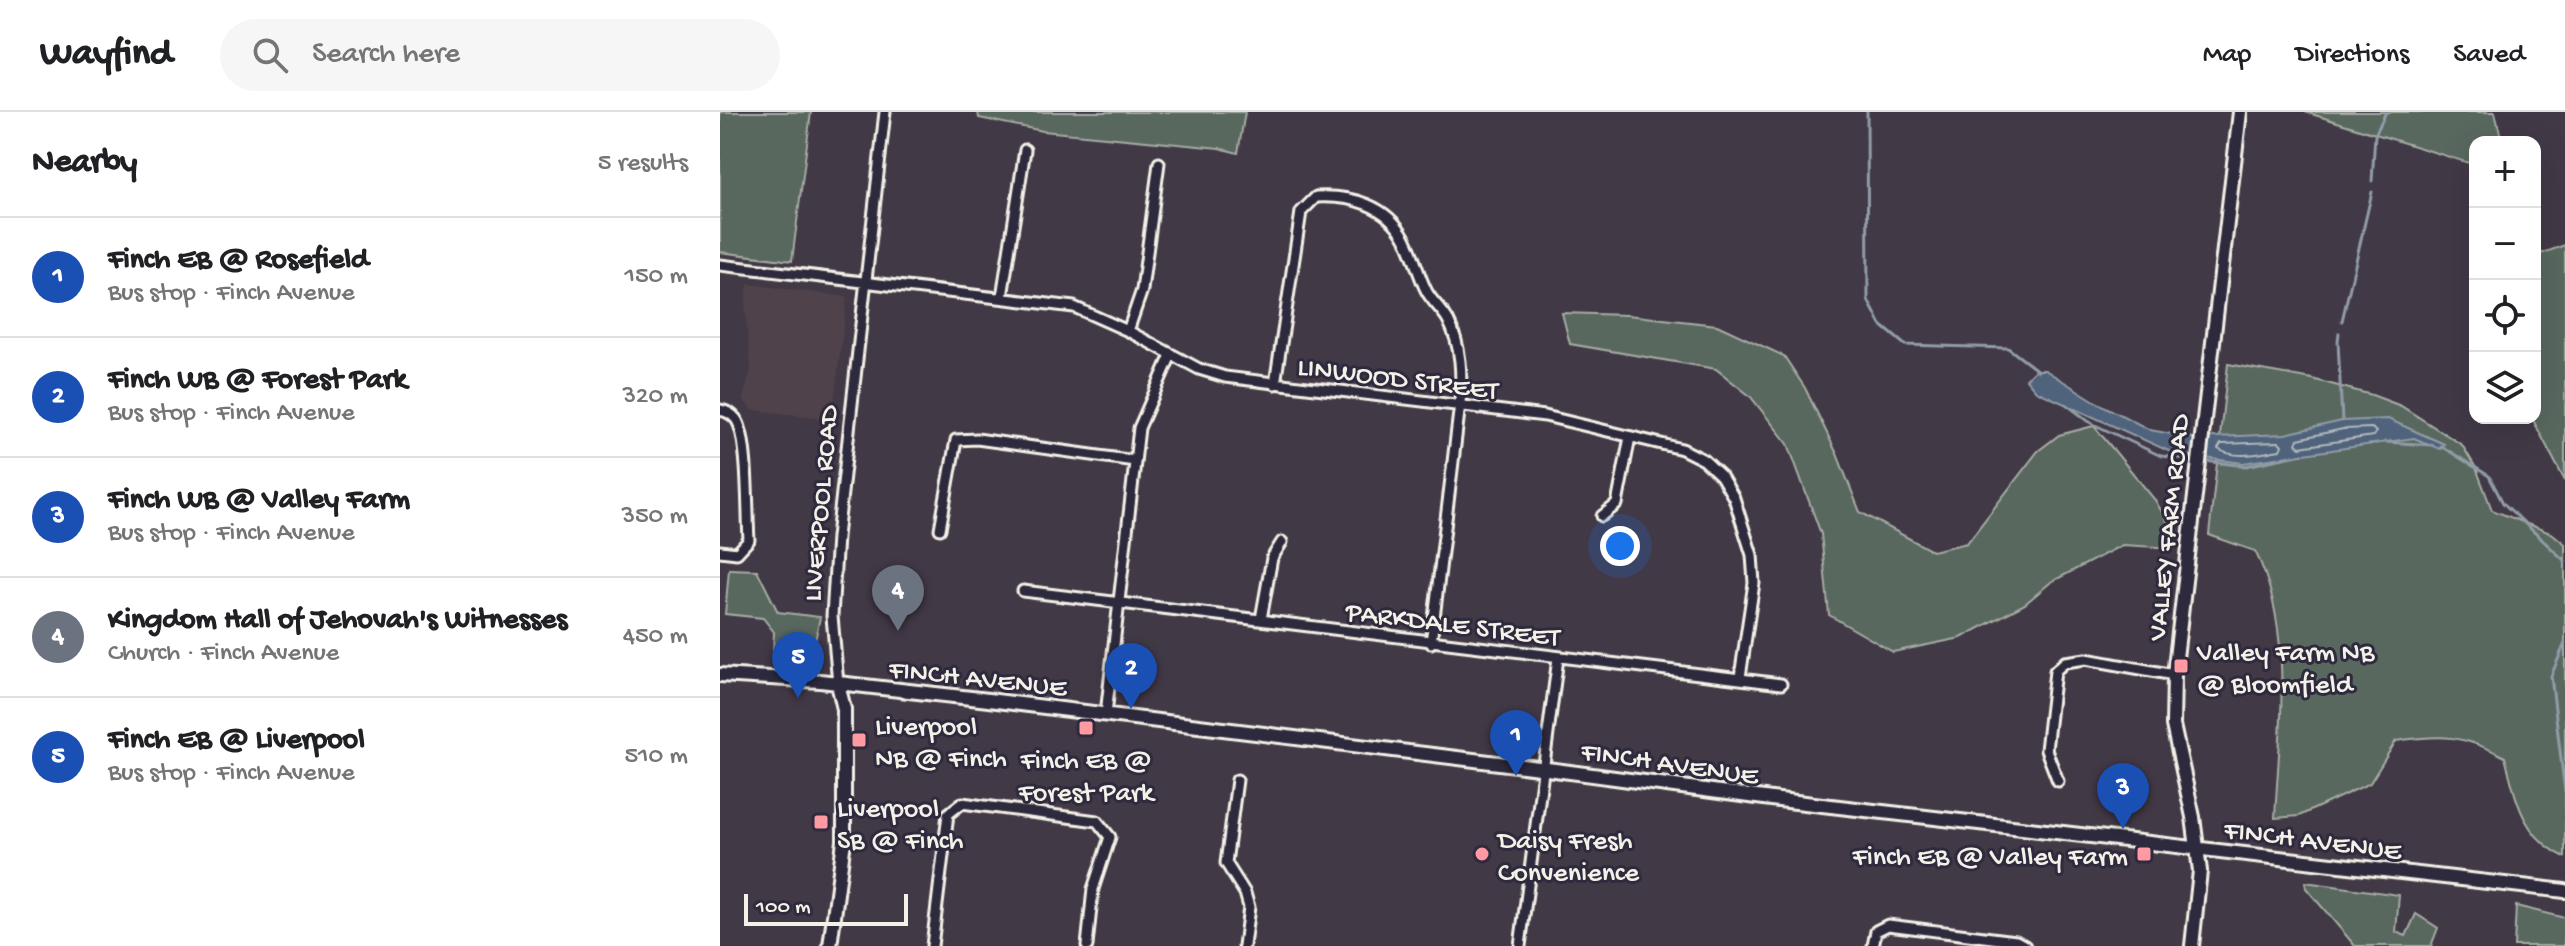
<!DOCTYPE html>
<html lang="en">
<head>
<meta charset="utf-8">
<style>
	body { margin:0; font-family:"Gochi Hand",sans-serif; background:#f6f6f6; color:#202124 }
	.controls { position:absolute; right:24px; top:24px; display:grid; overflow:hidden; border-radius:16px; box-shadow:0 8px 32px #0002 }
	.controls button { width:72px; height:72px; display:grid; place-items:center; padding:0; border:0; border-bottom:2px solid #e0e0e0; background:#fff; color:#202124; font:40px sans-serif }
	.scale { position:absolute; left:24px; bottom:20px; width:164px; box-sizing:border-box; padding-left:8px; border:4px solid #f4f1e8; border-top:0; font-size:22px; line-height:28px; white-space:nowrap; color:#f4f1e8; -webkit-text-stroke:6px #2f2a3d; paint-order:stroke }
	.you { position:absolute; left:900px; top:434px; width:28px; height:28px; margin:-20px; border:6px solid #fff; border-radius:50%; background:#1a73e8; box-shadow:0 0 0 12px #1a73e833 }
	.badge { display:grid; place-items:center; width:52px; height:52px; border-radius:50%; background:#84575d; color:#fff; font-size:26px; font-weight:700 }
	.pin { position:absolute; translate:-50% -66px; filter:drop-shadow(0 2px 4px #0008) }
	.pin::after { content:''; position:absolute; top:42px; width:28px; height:24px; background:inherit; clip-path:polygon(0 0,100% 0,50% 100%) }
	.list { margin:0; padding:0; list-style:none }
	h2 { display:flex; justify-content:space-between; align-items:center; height:104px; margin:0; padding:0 32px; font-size:34px }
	h2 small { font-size:26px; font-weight:400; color:#757577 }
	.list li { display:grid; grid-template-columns:52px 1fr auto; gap:24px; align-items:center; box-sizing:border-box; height:120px; padding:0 32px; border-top:2px solid #e0e0e0 }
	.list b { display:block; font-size:30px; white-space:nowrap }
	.list p { margin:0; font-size:26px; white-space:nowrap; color:#757577 }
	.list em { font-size:26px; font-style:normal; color:#757577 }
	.icon { flex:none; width:44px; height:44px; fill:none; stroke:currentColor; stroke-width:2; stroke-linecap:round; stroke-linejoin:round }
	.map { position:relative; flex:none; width:1845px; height:834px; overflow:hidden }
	header { display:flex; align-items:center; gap:48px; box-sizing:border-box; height:112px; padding:0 40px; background:#fff; border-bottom:2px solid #e0e0e0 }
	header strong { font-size:38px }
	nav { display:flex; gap:44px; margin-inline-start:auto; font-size:28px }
	.search { width:560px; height:72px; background:#f6f6f6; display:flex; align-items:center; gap:20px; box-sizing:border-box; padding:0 28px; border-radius:44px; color:#757577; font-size:30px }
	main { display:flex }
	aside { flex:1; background:#fff }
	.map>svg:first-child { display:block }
	.built { fill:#4f434c }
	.green { fill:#59685f; stroke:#a6aca4; stroke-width:2 }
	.water { fill:#4f637b; stroke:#919ca7; stroke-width:2 }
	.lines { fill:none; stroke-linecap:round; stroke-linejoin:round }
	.shore { stroke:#b2b8bc; stroke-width:2 }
	.stream { stroke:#919ca7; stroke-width:3 }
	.street-casing { stroke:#f4f1e8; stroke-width:15 }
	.secondary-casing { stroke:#f4f1e8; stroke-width:18 }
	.street { stroke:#2f2a3d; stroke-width:9 }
	.secondary { stroke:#2f2a3d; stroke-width:12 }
	.poi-dot { fill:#ff9aa2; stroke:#2f2a3d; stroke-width:3 }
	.labels { text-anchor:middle; stroke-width:6; stroke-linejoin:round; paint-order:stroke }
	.street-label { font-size:28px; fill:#f4f1e8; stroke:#2f2a3d }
	.poi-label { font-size:28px; fill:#f4f1e8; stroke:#2f2a3d; text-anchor:start }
</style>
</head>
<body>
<header>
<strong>Wayfind</strong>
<div class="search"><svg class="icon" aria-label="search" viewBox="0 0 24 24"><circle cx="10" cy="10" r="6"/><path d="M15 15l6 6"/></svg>Search here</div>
<nav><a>Map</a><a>Directions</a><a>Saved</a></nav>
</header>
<main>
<aside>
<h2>Nearby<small>5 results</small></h2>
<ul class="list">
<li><span class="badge" style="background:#1a4fb4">1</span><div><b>Finch EB @ Rosefield</b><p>Bus stop · Finch Avenue</p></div><em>150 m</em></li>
<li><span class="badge" style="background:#1a4fb4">2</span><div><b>Finch WB @ Forest Park</b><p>Bus stop · Finch Avenue</p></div><em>320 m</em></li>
<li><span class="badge" style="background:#1a4fb4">3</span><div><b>Finch WB @ Valley Farm</b><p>Bus stop · Finch Avenue</p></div><em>350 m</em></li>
<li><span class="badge" style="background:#6b7280">4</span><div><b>Kingdom Hall of Jehovah's Witnesses</b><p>Church · Finch Avenue</p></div><em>450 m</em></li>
<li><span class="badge" style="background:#1a4fb4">5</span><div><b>Finch EB @ Liverpool</b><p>Bus stop · Finch Avenue</p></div><em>510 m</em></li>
</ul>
</aside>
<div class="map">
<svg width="1845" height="834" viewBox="0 0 1845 834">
	<rect width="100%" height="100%" fill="#423946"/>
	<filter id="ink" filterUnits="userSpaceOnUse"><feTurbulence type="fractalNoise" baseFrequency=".0125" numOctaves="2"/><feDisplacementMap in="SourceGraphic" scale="16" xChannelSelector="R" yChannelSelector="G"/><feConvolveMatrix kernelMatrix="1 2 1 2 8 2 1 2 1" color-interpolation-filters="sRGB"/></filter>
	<g filter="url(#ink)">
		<path class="built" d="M 28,172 L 127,185 L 112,307 L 32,298 L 23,287 L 31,258 L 25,197 Z"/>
		<path class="green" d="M 0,0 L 91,0 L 72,149 L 0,140 Z
			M 258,0 L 525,0 L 518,41 L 499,36 L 323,19 L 259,6 Z
			M 1585,0 L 1775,0 L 1782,30 L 1755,30 L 1755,53 Z
			M 1845,133 L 1845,369 L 1812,306 L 1815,306 L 1815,144 Z
			M 842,201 L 907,203 L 997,213 L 1064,244 L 1085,276 L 1117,342 L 1140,400 L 1212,439 L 1247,431 L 1318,339 L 1339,323 L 1374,314 L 1435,388 L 1449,412 L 1458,418 L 1454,436 L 1402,433 L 1331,470 L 1305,492 L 1241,526 L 1173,540 L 1109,503 L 1101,422 L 1068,332 L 1030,284 L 996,257 L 850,232 Z
			M 1508,252 L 1592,267 L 1652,283 L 1681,294 L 1742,333 L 1756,356 L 1772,398 L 1833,422 L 1845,432 L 1845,745 C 1802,725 1796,687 1785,645 C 1742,623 1724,622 1676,629 L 1650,671 L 1579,704 L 1555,706 C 1559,622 1575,517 1535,439 L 1489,423 Z
			M 9,457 L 37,458 L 58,500 L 100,505 L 92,544 L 53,538 L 54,520 L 43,506 L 5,502 Z
			M 1585,770 L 1679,783 L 1676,820 L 1686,824 L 1696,802 L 1718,816 L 1711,834 L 1635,834 L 1586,776 Z
			M 1796,794 L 1845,806 L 1844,834 L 1794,834 Z"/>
		<path class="water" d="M 1315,258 L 1325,258 L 1378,291 L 1430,318 L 1473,326 L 1565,322 L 1622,309 L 1668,307 L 1724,332 L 1720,337 L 1694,326 L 1523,351 L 1455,342 L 1316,279 L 1306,267 Z"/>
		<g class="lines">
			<path class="shore" d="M 1652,316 L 1656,320 L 1653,324 L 1580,335 L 1576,332 L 1578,327 L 1623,317 Z
				M 1559,330 L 1562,333 L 1560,338 C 1540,341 1515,348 1498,337 L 1501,332 Z"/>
			<path class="stream" d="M 1147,0 L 1148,188 L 1161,213 L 1185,233 L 1288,236 L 1318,259
				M 1652,69 L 1655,23 L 1666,0
				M 1622,209 L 1652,80
				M 1619,221 L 1618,229 L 1622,309
				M 1346,292 L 1371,311 L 1441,344 L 1476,348
				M 1665,330 L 1713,333
				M 1721,334 L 1769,364 L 1783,391 L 1845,449
				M 1484,349 L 1526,354 L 1583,342
				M 1845,531 L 1831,564 L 1845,680"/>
			<g class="street-casing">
				<path id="street" d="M 0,153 L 354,195 L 408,219 L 479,257 L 505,265 L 825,304 L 962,337 L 984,348 L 1001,364 L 1014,386 L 1032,443 L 1034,471 L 1020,565
					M 282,185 L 305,38
					M 408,219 L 422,178 L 439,51
					M 555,272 L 581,100 L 596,85 C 631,83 667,93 685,126 C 694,143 698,162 706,178 C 711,189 722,197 728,208 C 742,235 742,263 740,292 L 711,531
					M 0,298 C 6,299 12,302 16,307 C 29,324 27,403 29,428 L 17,441 L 0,439
					M 882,404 L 897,392 L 910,325
					M 220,417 L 236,328 L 257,327 L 415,349
					M 303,479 L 1061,572
					M 541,507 L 552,446 L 562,430
					M 118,572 L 112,504 L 117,425 L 165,0
					M 386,602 L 419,316 L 451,243
					M 517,668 L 506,751 L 525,781 L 529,795 L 524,834
					M 1338,669 L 1326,638 L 1335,559 L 1345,550 L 1366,547 L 1454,563
					M 212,834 L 228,702 L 242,691 L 377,709 L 390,725 L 373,777 L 367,834
					M 800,834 L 838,546
					M 1153,834 L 1156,819 L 1168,813 L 1296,829 L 1305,834"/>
			</g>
			<g class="secondary-casing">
				<path id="secondary" d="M 0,563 L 100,569 L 260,587 L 835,658 L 1059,688 L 1845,779
					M 110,834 L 124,729 L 124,597 L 118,572
					M 1472,834 L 1480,759 L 1473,705 L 1453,613 L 1454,563 L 1520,0"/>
			</g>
			<use href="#street" class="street"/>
			<use href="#secondary" class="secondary"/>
		</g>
	</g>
	<g class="poi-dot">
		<rect x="1453" y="546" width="16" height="16" rx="4"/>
		<rect x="358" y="608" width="16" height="16" rx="4"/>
		<rect x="131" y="620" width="16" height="16" rx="4"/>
		<rect x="93" y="702" width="16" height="16" rx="4"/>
		<circle cx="762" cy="742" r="8"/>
		<rect x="1416" y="734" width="16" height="16" rx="4"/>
	</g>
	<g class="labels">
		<g class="street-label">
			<text transform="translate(678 264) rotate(7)" y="10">LINWOOD STREET</text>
			<text transform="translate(98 391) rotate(-85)" y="10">LIVERPOOL ROAD</text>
			<text transform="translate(1446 415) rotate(-84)" y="10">VALLEY FARM ROAD</text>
			<text transform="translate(733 510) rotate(7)" y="10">PARKDALE STREET</text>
			<text transform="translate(258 564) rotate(6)" y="10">FINCH AVENUE</text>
			<text transform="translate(950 649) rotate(8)" y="10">FINCH AVENUE</text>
			<text transform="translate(1593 726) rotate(7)" y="10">FINCH AVENUE</text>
		</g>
		<g class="poi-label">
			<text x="1477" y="548">Valley Farm NB<tspan x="1477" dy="32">@ Bloomfield</tspan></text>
			<text x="155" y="622">Liverpool<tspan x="155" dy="32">NB @ Finch</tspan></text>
			<text x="366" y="656" text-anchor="middle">Finch EB @<tspan x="366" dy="32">Forest Park</tspan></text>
			<text x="117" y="704">Liverpool<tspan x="117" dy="32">SB @ Finch</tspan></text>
			<text x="778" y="736">Daisy Fresh<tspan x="778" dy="32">Convenience</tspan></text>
			<text x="1408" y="752" text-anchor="end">Finch EB @ Valley Farm</text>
		</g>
	</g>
</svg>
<div class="controls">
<button>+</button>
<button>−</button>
<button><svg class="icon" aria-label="locate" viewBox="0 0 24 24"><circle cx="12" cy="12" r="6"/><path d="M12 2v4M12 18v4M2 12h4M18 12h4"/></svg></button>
<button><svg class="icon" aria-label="layers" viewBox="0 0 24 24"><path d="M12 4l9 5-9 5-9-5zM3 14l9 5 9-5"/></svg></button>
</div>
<div class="scale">100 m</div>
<div class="you"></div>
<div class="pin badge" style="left:796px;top:664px;background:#1a4fb4">1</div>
<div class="pin badge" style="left:411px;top:597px;background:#1a4fb4">2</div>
<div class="pin badge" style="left:1403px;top:717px;background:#1a4fb4">3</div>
<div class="pin badge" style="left:178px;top:519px;background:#6b7280">4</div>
<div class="pin badge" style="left:78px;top:586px;background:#1a4fb4">5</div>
</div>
</main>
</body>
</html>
